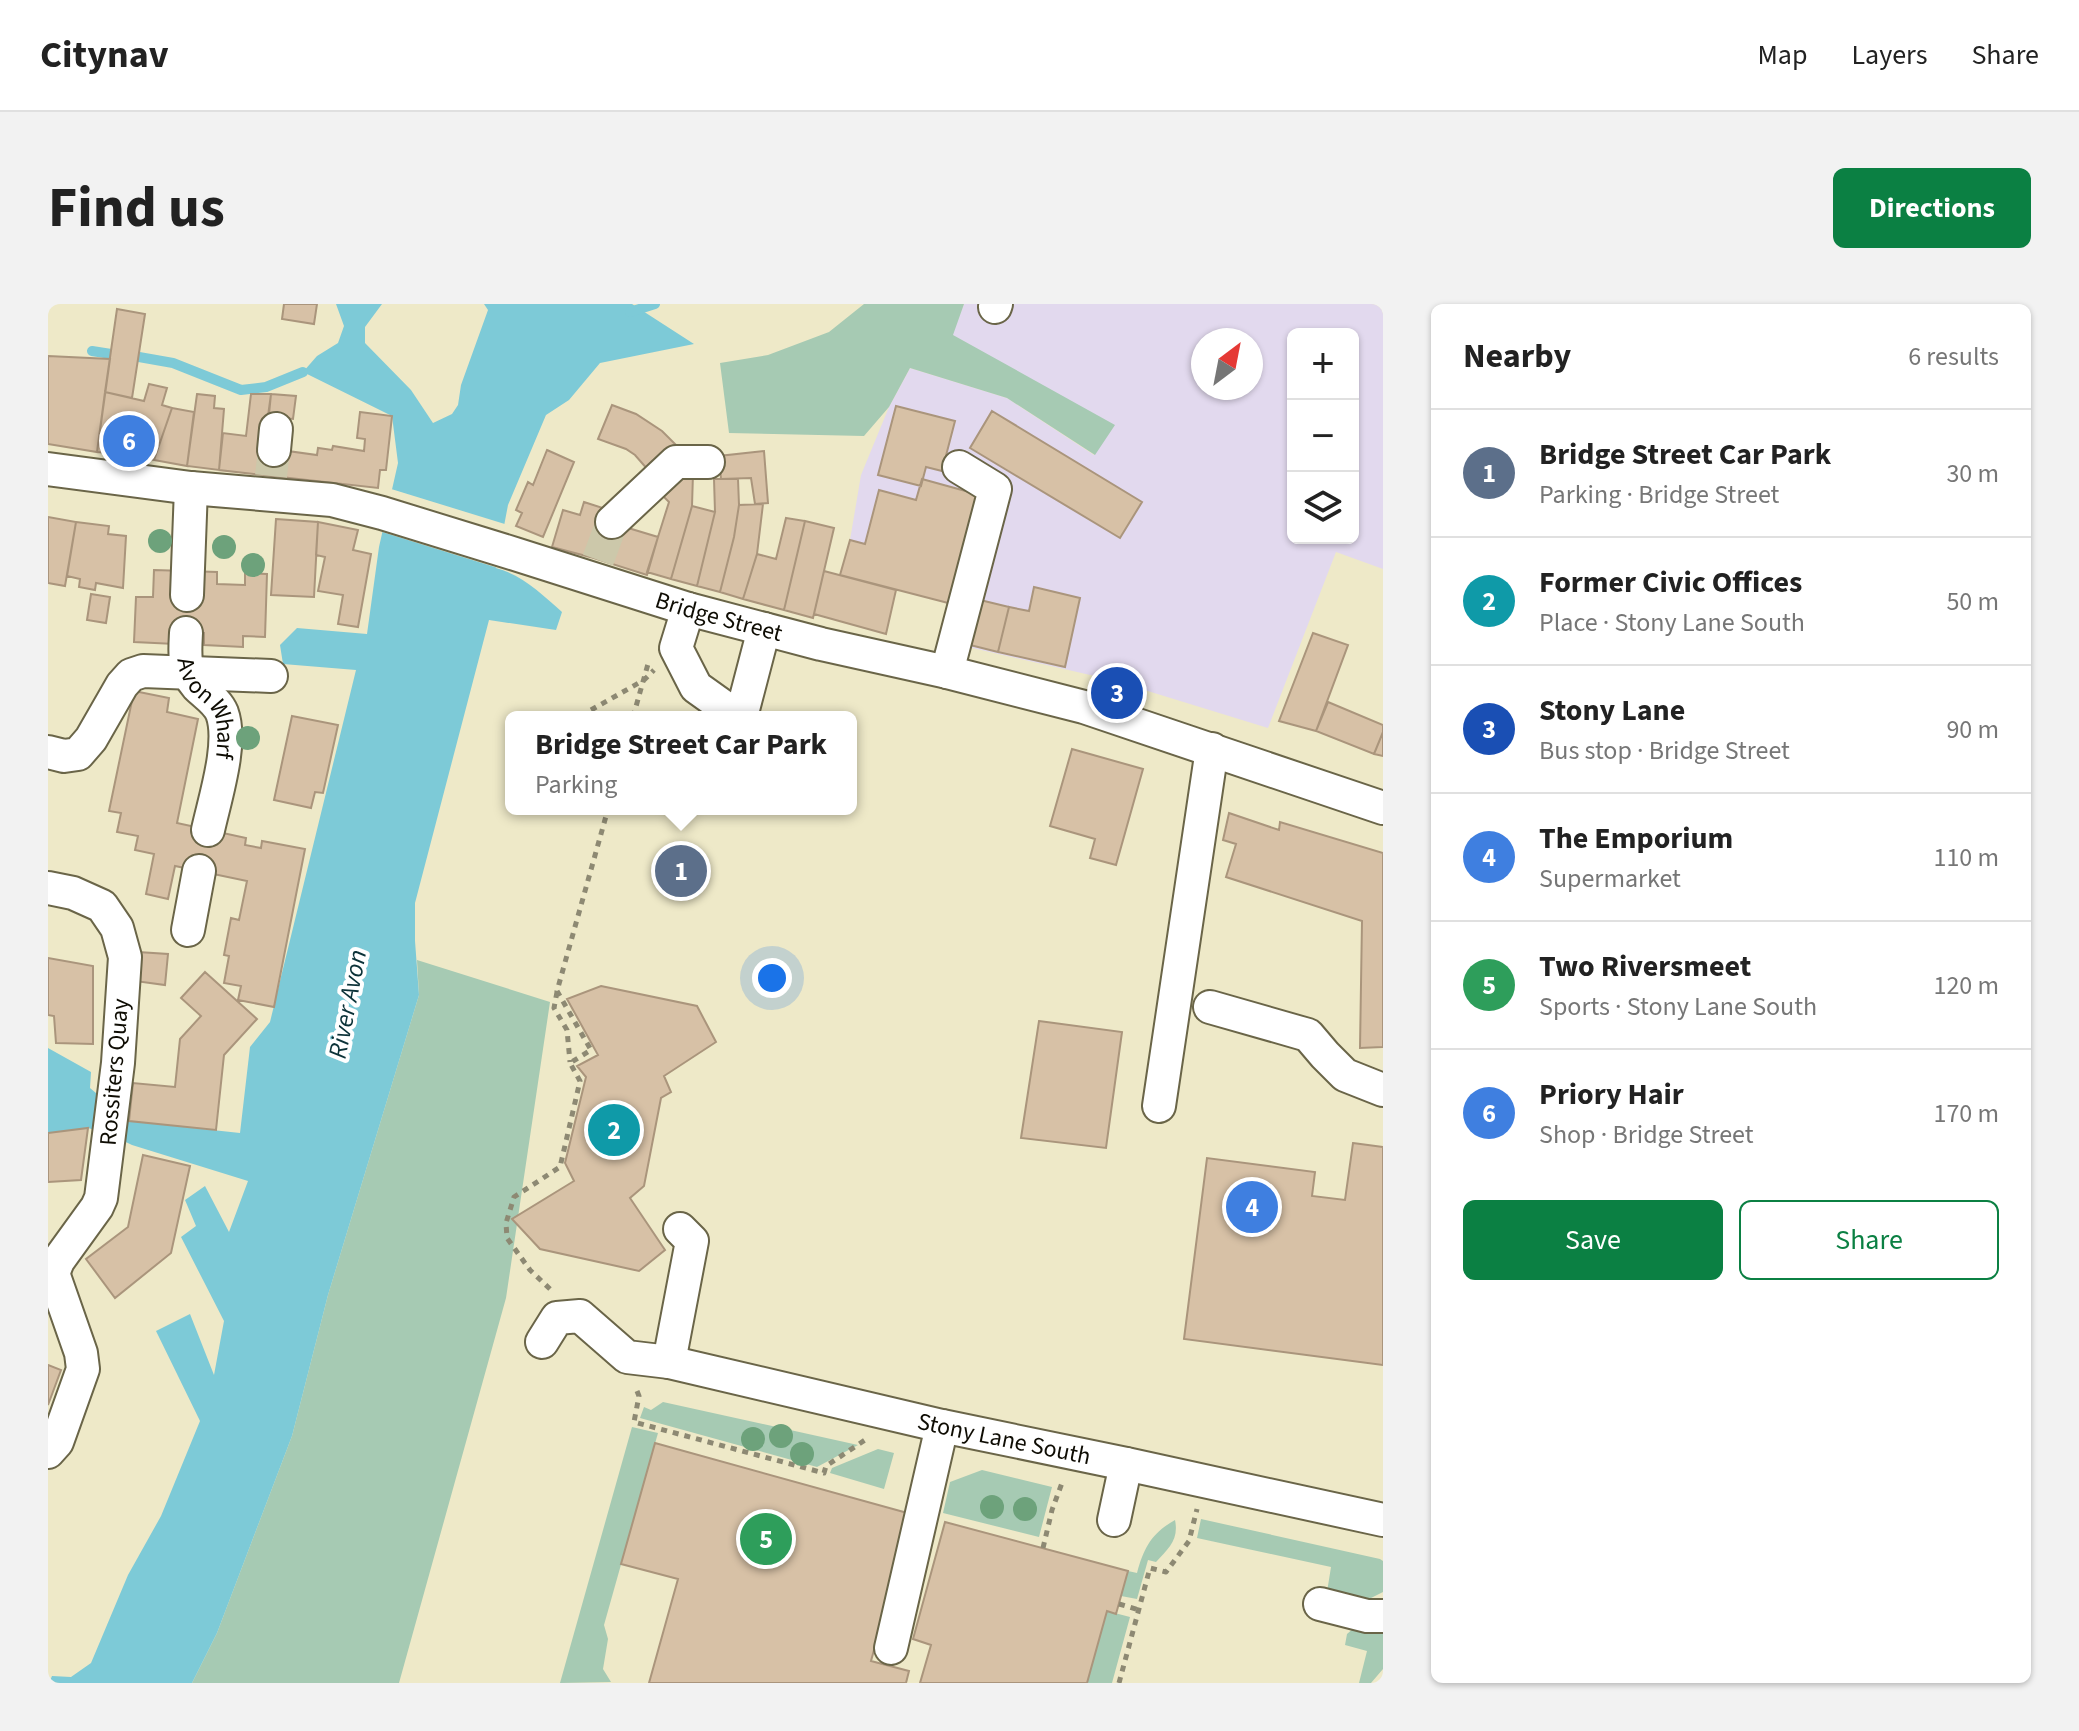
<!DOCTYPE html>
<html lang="en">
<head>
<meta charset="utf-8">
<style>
	body { margin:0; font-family:"Source Sans 3",sans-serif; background:#f2f2f2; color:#222 }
	.controls { position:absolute; right:24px; top:24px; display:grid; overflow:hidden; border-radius:12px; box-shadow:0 2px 6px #0004 }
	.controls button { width:72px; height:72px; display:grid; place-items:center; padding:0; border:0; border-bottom:2px solid #e0e0e0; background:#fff; color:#222; font:40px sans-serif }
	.compass { position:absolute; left:1143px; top:24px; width:72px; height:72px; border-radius:50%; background:#fff; box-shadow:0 2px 6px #0004; rotate:32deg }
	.you { position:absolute; left:724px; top:674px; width:28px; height:28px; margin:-20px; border:6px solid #fff; border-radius:50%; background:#1a73e8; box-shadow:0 0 0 12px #1a73e833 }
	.badge { display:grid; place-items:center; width:52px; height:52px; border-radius:50%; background:#0b8043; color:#fff; font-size:26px; font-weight:700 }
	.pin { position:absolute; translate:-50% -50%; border:4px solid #fff; box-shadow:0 2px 8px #0006 }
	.popup { position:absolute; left:457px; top:407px; width:352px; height:104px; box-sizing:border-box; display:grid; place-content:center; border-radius:12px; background:#fff; filter:drop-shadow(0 2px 6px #0005); font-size:26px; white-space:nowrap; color:#767676 }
	.popup b { font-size:30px; color:#222 }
	.popup::after { content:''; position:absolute; left:50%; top:100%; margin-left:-16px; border:16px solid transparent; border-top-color:#fff }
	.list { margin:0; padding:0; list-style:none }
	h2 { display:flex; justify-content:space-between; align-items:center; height:104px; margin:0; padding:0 32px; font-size:34px }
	h2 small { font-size:26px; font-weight:400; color:#767676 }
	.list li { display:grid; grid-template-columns:52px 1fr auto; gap:24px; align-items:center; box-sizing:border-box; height:128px; padding:0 32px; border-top:2px solid #e0e0e0 }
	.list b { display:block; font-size:30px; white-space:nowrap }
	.list p { margin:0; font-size:26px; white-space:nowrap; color:#767676 }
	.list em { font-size:26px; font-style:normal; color:#767676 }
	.actions { display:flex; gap:16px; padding:24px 32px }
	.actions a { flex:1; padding:18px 0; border:2px solid #0b8043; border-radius:12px; text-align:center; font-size:28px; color:#0b8043 }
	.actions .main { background:#0b8043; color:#fff }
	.icon { flex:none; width:44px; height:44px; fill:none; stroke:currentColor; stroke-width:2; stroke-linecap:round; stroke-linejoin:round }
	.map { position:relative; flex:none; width:1335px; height:1379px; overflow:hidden; border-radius:12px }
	header { display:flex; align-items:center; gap:48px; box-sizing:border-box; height:112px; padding:0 40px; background:#fff; border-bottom:2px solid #e0e0e0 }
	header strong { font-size:38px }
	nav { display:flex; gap:44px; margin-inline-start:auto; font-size:28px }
	.intro { display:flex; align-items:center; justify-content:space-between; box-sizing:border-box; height:192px; padding:0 48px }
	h1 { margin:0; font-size:56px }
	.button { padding:20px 36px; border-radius:12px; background:#0b8043; color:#fff; font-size:28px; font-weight:700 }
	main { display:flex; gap:48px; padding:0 48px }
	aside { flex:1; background:#fff; border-radius:12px; box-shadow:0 2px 6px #0004 }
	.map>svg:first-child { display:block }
	.commercial { fill:#e2d9ee; fill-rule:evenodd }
	.green { fill:#a6cab3 }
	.water { fill:#7dcad7 }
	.pier { fill:#eee9c8 }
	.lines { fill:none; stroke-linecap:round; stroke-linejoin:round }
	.stream { stroke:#7dcad7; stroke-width:10 }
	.building { fill:#d7c1a6; stroke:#aa957c; stroke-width:2 }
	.minor-tunnel { stroke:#ccc8aa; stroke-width:32; stroke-dasharray:32 16; stroke-linecap:butt }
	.minor-casing { stroke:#6a6548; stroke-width:36 }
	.path { stroke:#8d8973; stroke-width:5; stroke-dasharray:6 6; stroke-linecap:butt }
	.minor { stroke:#fff; stroke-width:32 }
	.tree { fill:#6da27b }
	.labels { text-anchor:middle; stroke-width:8; stroke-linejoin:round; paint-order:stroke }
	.street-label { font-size:24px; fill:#0e0c03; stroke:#fff }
	.water-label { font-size:26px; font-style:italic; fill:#0b3238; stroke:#fff }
</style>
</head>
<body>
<header>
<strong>Citynav</strong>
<nav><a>Map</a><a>Layers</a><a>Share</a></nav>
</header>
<div class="intro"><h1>Find us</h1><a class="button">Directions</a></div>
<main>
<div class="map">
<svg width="1335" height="1379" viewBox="0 0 1335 1379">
	<rect width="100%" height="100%" fill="#eee9c8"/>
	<path class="commercial" d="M 916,0 L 1335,0 L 1335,265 L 1288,248 L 1220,424 L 1064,376 L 894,337 L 904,300 L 792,271 L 802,236 L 813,171 L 841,103 L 862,64 L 959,94 L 1046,151 L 1066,122 L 904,31 ZM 1245,30 L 1305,30 L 1305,234 L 1245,234 ZM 1155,36 L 1203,36 L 1203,84 L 1155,84 Z"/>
	<path class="green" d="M 816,0 L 916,0 L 905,31 L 1067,121 L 1047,151 L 959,94 L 862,64 L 841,103 L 816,132 L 681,129 L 672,59 L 720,51 L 781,28 Z
		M 369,656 L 502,698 L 458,994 L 351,1379 L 144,1379 L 169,1329 L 244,1132 L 280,991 L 371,691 Z
		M 615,1098 L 810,1141 L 769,1163 L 592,1114 L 596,1103 L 603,1106 Z
		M 584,1123 L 610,1129 L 556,1321 L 560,1335 L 555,1365 L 563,1378 L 512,1379 Z
		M 830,1145 L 846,1149 L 836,1185 L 782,1169 L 784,1164 Z
		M 934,1166 L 1004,1183 L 991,1233 L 895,1209 L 902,1178 Z
		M 1153,1215 L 1332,1255 L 1335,1257 L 1335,1288 L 1315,1298 L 1279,1288 L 1283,1263 L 1149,1234 Z
		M 1127,1216 C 1131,1236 1121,1244 1108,1258 L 1100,1256 L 1089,1295 L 1073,1292 L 1080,1267 L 1089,1269 C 1096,1243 1104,1229 1127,1216 Z
		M 1059,1307 L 1082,1313 L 1064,1379 L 1039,1379 Z
		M 1307,1323 L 1335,1328 L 1335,1365 L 1323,1379 L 1311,1379 L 1319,1347 L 1297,1341 L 1299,1330 Z"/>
	<path class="water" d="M 288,0 L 334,0 L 317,23 L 317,39 L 363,86 L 385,119 L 404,110 L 410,101 L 413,81 L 440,6 L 436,0 L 584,0 L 646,40 L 552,59 L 521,96 L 498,111 L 460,201 L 448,264 C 474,271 494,290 514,308 L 508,326 L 441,316 L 367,599 L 367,637 L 371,691 L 280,991 L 244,1132 L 169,1329 L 144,1379 L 1,1379 L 4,1372 L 23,1373 L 43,1359 L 80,1271 L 113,1212 L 152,1117 L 108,1027 L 142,1010 L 166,1071 L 176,1017 L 133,933 L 148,922 L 137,896 L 157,882 L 181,928 L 200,877 L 84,841 L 61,830 L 40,824 L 0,829 L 0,744 L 43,768 L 42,784 L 81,817 L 192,829 L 202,743 L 222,718 L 308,366 L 235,360 L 232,341 L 249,324 L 319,330 L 331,243 L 350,159 L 344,112 L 255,68 L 269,52 L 290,39 L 296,22 Z"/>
	<path class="pier" d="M 340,184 L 460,221 L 452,261 L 464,264 L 463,268 L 331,227 Z"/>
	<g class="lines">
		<path class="stream" d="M 582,8 L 607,0
			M 44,47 L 63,50
			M 91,53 L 125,59 L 193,86 L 218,83 L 255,68"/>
	</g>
	<path class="building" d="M 236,0 L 269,0 L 266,20 L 234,15 Z
		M 69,5 L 97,10 L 84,94 L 57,88 Z
		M 0,52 L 62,55 L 49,148 L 0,140 Z
		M 101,80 L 119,84 L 114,101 L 124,104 L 106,156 L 49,148 L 57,88 L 96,97 Z
		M 149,90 L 167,92 L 166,104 L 176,105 L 171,166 L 139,162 Z
		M 203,90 L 223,90 L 215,171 L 171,166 L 175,129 L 198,132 Z
		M 223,90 L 248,92 L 245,115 L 220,112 Z
		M 564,101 L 588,110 L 614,127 L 629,142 L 601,167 L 587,151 L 578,145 L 550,135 Z
		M 848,102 L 907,117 L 894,167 L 878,163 L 873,182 L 830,171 Z
		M 124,104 L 146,108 L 139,162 L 106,156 Z
		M 944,107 L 1094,198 L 1072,234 L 922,144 Z
		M 312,108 L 344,112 L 338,166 L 332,166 L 330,184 L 215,171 L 218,144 L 269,151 L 270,144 L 284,146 L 285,142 L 316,147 L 317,135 L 309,134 Z
		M 499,146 L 526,158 L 495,233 L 468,222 L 474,209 L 468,206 L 480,178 L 485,181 Z
		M 716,147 L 720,199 L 707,200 L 703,174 L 673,175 L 671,152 Z
		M 645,170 L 644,202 L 623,275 L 599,268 L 621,198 L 610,187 L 627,171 Z
		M 666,175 L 690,175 L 691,201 L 686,233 L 672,288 L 649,282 L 667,208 Z
		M 874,175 L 932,191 L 904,300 L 792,271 L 802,236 L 817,240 L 831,186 L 868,196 Z
		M 536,198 L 567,208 L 557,217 L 542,253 L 504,243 L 515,206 L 532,211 Z
		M 715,200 L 709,250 L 695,295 L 672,288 L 686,233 L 691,201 Z
		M 644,202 L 667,208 L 649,282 L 623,275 Z
		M 0,213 L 28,218 L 17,282 L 0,279 Z
		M 738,214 L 757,217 L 736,306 L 695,295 L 709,250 L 728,255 Z
		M 228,215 L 270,218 L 266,293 L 223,291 Z
		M 557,217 L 610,233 L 599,271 L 542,253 Z
		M 757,217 L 786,224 L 765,314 L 736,306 Z
		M 28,218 L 61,222 L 60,230 L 78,232 L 75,284 L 48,279 L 47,286 L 31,283 L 32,275 L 19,272 Z
		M 270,218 L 310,226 L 305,246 L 323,250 L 310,323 L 290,320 L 295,291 L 270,287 L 277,253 L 268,251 Z
		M 106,266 L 169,268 L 169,280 L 197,281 L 197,269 L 219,270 L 217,333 L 195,332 L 195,343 L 156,341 L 156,329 L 127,328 L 127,340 L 86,338 L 88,293 L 105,293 Z
		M 776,267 L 848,286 L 838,330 L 766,310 Z
		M 986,283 L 1032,294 L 1017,363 L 950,348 L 961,303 L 981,307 Z
		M 43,290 L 62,293 L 58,319 L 39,316 Z
		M 928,295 L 961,303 L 950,348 L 918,340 Z
		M 1265,329 L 1300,341 L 1268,427 L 1231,417 Z
		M 86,387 L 121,394 L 119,408 L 150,415 L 129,519 L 198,534 L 197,541 L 213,544 L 214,537 L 257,545 L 226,703 L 190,696 L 193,682 L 176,679 L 181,652 L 176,651 L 183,614 L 191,616 L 199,577 L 127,562 L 120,595 L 98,590 L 106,550 L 87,546 L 90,532 L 69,528 L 73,509 L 61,507 Z
		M 1280,398 L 1335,421 L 1335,428 L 1326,450 L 1268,427 Z
		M 244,412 L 290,421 L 275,489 L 267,488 L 263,504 L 226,496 Z
		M 1335,428 L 1335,452 L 1326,450 Z
		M 1024,445 L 1095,465 L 1068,561 L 1042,554 L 1047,535 L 1002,522 Z
		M 1181,509 L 1231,526 L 1232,518 L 1335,549 L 1335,743 L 1312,744 L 1314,617 L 1178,573 L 1188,540 L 1175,536 Z
		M 90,648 L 120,650 L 117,681 L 87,677 Z
		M 0,654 L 45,662 L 45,740 L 8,739 L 6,712 L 0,711 Z
		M 157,668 L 209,715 L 176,751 L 168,826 L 81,817 L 85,779 L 127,783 L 132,735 L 153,712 L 133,694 Z
		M 553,682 L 649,702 L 668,738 L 616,772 L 623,788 L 613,794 L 596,882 L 582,894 L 617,946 L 591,967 L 492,945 L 464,915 L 526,877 L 517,859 L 538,773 L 529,762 L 550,751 L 519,695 Z
		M 991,717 L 1074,728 L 1058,844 L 973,834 Z
		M 40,824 L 33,876 L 0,878 L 0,829 Z
		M 1305,839 L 1335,843 L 1335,1061 L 1136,1035 L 1159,854 L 1267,868 L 1264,892 L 1297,896 Z
		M 95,851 L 142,862 L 123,949 L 67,994 L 38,955 L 80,923 Z
		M 0,1061 L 13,1066 L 0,1101 Z
		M 607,1139 L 863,1210 L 823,1357 L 861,1367 L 858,1379 L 601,1379 L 630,1275 L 573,1260 Z
		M 897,1218 L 1080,1267 L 1068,1310 L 1059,1307 L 1039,1379 L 872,1379 L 883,1341 L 865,1335 Z"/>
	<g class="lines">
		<path class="minor-tunnel" d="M 223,172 L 226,146
			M 550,256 L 564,218"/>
		<g class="minor-casing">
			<g id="minor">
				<path d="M 947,3 L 948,0"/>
				<path d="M 226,146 L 228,125"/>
				<path id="s1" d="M 0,165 L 143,184 L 284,196 L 334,209 L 467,250 L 640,305 L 773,340 L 899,368 L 1036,403 L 1335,504"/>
				<path d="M 564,218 L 628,158 L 660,158"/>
				<path d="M 139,291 L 143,184"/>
				<path d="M 640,305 L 628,344 L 648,383 L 690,413"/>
				<path id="s2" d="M 138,329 C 137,348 135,366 149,382 C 158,391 169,397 174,409 C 185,439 167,494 160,526"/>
				<path d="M 899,368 L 947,185 L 911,163"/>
				<path d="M 693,413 L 716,325"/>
				<path d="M 0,448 L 16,452 L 30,450 L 43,435 L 74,381 L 83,371 L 95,367 L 223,372"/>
				<path d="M 0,584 L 25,589 L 54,602 L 69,624 L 77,653 L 70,759 L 53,894 L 49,903 L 10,957 L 0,982"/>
				<path d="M 140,626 L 151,567"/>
				<path d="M 1162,703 L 1260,731 L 1277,751 L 1297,771 L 1335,786"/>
				<path d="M 1111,802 L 1164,445"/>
				<path id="s3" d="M 494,1038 L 509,1014 L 532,1012 L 579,1053 L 621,1058 L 894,1122 L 1078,1160 L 1335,1216"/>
				<path d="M 621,1058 L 644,937 L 632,925"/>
				<path d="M 0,1148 L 9,1138 L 35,1065 L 33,1049 L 5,969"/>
				<path d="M 1066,1216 L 1078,1160"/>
				<path d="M 1272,1300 L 1319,1312 L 1335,1312"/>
				<path d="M 843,1344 L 894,1122"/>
			</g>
		</g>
		<path class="path" d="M 543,406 L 596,376 L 606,366
			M 585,413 L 600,360
			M 509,688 L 506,704 L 519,726 L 522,758
			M 502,985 L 482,966 L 459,934 L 458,919 L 466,893 L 512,863 L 532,777 L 522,759 L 543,746 L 509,687 L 560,505
			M 589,1087 L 591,1092 L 586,1118 L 776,1169 L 778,1162 L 817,1136
			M 995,1244 L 1004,1206 L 1014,1179
			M 1071,1300 L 1091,1306
			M 1071,1379 L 1102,1264 L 1118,1268 L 1141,1237 L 1149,1205"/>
		<use href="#minor" class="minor"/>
	</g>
	<g class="tree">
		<circle cx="112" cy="237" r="12"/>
		<circle cx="176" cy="243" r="12"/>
		<circle cx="205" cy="261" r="12"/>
		<circle cx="200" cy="434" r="12"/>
		<circle cx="733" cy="1132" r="12"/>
		<circle cx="705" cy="1135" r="12"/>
		<circle cx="754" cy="1150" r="12"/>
		<circle cx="944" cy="1203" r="12"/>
		<circle cx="977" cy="1205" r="12"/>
	</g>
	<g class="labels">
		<g class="street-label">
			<text dy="8" stroke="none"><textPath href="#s1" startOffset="690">Bridge Street</textPath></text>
			<text dy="8" stroke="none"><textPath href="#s2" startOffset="82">Avon Wharf</textPath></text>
			<text transform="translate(66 768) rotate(-85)" y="8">Rossiters Quay</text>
			<text dy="8" stroke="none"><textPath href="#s3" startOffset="500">Stony Lane South</textPath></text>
		</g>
		<g class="water-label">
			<text transform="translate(299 700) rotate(-79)" y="9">River Avon</text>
		</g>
	</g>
</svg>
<div class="controls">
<button>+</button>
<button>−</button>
<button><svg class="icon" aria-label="layers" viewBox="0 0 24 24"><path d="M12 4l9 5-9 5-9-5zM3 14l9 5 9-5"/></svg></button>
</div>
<svg class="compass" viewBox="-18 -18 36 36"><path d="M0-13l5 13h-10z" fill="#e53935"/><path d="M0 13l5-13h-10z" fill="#767676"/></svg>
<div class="you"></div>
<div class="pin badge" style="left:633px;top:567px;background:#5c6f8a">1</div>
<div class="popup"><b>Bridge Street Car Park</b>Parking</div>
<div class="pin badge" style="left:566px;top:826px;background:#0f9aa8">2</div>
<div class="pin badge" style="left:1069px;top:389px;background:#1a4fb4">3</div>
<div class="pin badge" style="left:1204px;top:903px;background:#3f7fe0">4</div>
<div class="pin badge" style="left:718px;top:1235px;background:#2e9e5b">5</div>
<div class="pin badge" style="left:81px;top:137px;background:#3f7fe0">6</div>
</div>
<aside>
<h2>Nearby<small>6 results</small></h2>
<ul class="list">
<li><span class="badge" style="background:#5c6f8a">1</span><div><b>Bridge Street Car Park</b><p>Parking · Bridge Street</p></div><em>30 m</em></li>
<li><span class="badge" style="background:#0f9aa8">2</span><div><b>Former Civic Offices</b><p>Place · Stony Lane South</p></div><em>50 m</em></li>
<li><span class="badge" style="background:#1a4fb4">3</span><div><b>Stony Lane</b><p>Bus stop · Bridge Street</p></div><em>90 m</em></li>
<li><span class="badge" style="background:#3f7fe0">4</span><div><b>The Emporium</b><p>Supermarket</p></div><em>110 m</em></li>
<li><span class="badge" style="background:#2e9e5b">5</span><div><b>Two Riversmeet</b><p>Sports · Stony Lane South</p></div><em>120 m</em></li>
<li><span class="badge" style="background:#3f7fe0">6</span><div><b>Priory Hair</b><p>Shop · Bridge Street</p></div><em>170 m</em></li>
</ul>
<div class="actions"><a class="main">Save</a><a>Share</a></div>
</aside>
</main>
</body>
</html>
